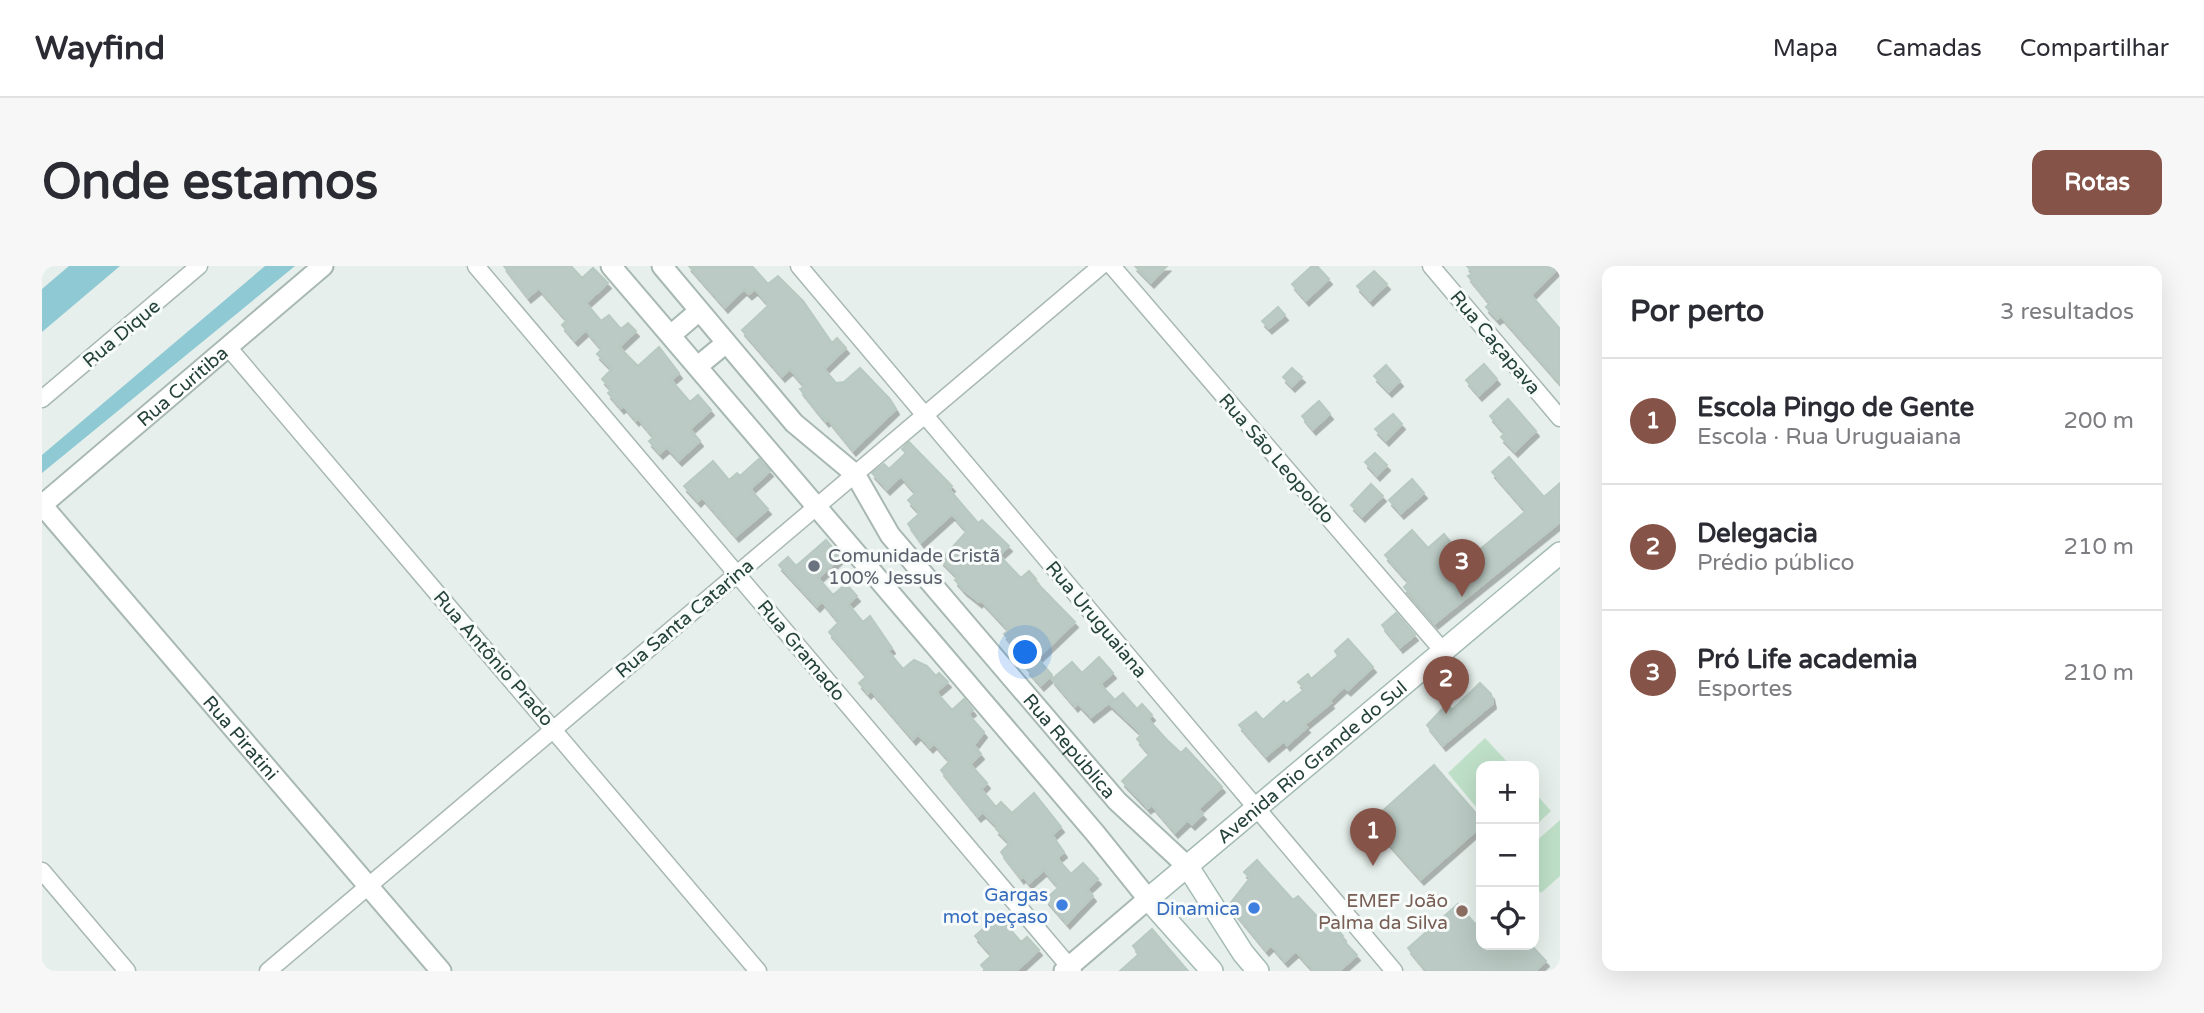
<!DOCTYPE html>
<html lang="pt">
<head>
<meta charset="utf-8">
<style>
	body { margin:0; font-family:"Varela Round",sans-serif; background:#f7f7f7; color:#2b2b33 }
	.controls { position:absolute; right:21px; bottom:21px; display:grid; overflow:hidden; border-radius:14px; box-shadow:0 7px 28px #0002 }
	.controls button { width:63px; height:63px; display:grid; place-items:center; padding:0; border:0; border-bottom:2px solid #e1e1e2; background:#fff; color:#2b2b33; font:35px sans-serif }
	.you { position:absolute; left:984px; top:387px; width:24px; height:24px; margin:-18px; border:5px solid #fff; border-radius:50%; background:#1a73e8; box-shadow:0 0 0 10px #1a73e833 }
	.badge { display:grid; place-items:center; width:46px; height:46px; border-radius:50%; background:#855347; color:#fff; font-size:23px; font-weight:700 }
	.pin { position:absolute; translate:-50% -58px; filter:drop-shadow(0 2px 4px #0008) }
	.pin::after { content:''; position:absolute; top:37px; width:24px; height:21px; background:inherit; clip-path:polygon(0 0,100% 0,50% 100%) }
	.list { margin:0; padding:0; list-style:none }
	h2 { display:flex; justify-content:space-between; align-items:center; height:91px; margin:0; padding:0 28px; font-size:30px }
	h2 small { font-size:23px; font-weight:400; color:#7c7c81 }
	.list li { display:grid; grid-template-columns:46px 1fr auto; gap:21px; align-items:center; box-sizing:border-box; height:126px; padding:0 28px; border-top:2px solid #e1e1e2 }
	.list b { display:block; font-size:26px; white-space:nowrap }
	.list p { margin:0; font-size:23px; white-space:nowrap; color:#7c7c81 }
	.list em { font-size:23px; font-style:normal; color:#7c7c81 }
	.icon { flex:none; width:38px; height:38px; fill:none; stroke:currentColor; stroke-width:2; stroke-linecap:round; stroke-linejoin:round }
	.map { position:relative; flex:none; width:1518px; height:705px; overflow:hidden; border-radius:14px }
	header { display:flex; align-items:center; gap:42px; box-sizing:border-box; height:98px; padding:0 35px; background:#fff; border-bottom:2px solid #e1e1e2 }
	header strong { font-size:33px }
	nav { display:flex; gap:38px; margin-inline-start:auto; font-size:24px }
	.intro { display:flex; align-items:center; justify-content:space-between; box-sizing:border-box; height:168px; padding:0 42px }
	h1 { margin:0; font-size:49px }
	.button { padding:18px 32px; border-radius:14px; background:#855347; color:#fff; font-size:24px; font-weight:700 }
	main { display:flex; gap:42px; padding:0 42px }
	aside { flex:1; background:#fff; border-radius:14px; box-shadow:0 7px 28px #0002 }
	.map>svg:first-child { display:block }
	.green { fill:#bfe0c8 }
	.water { fill:#8ec9d4 }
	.building { fill:#bbcac4; stroke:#b8c9c2; stroke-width:2; filter:url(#shadow) }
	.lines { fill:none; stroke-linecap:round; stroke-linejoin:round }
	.minor-casing { stroke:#a8b8b2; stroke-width:19 }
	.tertiary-casing { stroke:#a8b8b2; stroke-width:23 }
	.secondary-casing { stroke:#a4bbb3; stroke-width:24 }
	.minor { stroke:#fff; stroke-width:16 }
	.tertiary { stroke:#fff; stroke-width:19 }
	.secondary { stroke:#fff; stroke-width:21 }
	.worship-dot { fill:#6b7280; stroke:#f7fbf9; stroke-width:2.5 }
	.shop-dot { fill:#3f7fe0; stroke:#f7fbf9; stroke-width:2.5 }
	.education-dot { fill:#8d6e63; stroke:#f7fbf9; stroke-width:2.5 }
	.labels { text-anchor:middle; stroke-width:6; stroke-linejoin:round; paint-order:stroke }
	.street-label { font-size:19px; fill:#24423a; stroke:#f7fbf9 }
	.worship-label { font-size:19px; fill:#5b616d; stroke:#f7fbf9; text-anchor:start }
	.shop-label { font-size:19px; fill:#366cbe; stroke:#f7fbf9; text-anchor:end }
	.education-label { font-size:19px; fill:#785e54; stroke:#f7fbf9; text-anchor:end }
</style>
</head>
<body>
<header>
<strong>Wayfind</strong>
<nav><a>Mapa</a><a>Camadas</a><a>Compartilhar</a></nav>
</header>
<div class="intro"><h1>Onde estamos</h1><a class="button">Rotas</a></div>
<main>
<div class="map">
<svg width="1518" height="705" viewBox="0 0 1518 705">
	<defs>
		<filter id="shadow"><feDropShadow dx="3" dy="5.5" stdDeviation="0" flood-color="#0004"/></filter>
	</defs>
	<rect width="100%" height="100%" fill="#e6efeb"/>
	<path class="green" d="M 1443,472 L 1469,500 L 1439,500 L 1439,547 L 1406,507 Z
		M 1492,526 L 1509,545 L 1492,561 Z
		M 1518,554 L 1518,610 L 1499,627 L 1492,619 L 1492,577 Z"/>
	<path class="water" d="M 27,0 L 78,0 L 0,66 L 0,23 Z
		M 223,0 L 253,0 L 0,207 L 0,189 Z"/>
	<path class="building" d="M 462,0 L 529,0 L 540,12 L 551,2 L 566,17 L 544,37 L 559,55 L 567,49 L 579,63 L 586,57 L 594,65 L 577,81 L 596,100 L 617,81 L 637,107 L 629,114 L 648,136 L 656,129 L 669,144 L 648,163 L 658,175 L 637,194 L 625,181 L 618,187 L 607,175 L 612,171 L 596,152 L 594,154 L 582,140 L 579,142 L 566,127 L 570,124 L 560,113 L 570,103 L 555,88 L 560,83 L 544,64 L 533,74 L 520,59 L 525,54 L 497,22 L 486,31 Z
		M 647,0 L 710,0 L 726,18 L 736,10 L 761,35 L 790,77 L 795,72 L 804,82 L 782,103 L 794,117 L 802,116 L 818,102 L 848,133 L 854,143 L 811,184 L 786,153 L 784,155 L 773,142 L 758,123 L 763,120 L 748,103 L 740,110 L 700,64 L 727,39 L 713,23 L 707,28 L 702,23 L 683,41 Z
		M 1093,0 L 1125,0 L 1109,16 Z
		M 1270,0 L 1275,0 L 1287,13 L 1264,34 L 1250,18 Z
		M 1425,0 L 1518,0 L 1489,29 L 1518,63 L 1518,117 L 1459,50 L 1455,53 L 1444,41 L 1448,37 L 1426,10 L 1431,7 Z
		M 1332,5 L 1345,18 L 1328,34 L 1315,20 Z
		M 1236,41 L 1243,49 L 1227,62 L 1220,55 Z
		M 1442,98 L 1455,113 L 1437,129 L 1424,114 Z
		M 1344,99 L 1358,115 L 1347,125 L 1332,110 Z
		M 1250,102 L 1260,111 L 1250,120 L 1241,111 Z
		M 1466,133 L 1494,165 L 1473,185 L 1459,171 L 1463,167 L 1448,150 Z
		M 1277,135 L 1288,148 L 1271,163 L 1260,150 Z
		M 1351,148 L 1360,158 L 1344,174 L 1333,163 Z
		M 867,176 L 910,220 L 907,223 L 936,257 L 940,254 L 967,280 L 957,289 L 979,312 L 987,305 L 994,313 L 992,314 L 1033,356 L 988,399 L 962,368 L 967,364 L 939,334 L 937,336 L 922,324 L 913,314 L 916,311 L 899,294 L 925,265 L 910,248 L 879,276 L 866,258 L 878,247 L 866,234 L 874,227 L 859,210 L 845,223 L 830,207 L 842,198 L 847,203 L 864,187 L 860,183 Z
		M 1333,187 L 1345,199 L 1335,209 L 1323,196 Z
		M 1467,191 L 1502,231 L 1518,217 L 1518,256 L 1393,357 L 1362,321 L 1367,316 L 1343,289 L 1370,264 L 1386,282 L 1402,268 L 1424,295 L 1484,245 L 1450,206 Z
		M 717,193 L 728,205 L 708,223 L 726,243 L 694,270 L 660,231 L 656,235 L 642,220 L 671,195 L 687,214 L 695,207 L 698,210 Z
		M 1370,213 L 1382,227 L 1359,247 L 1347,234 Z
		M 1329,218 L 1341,230 L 1320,250 L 1309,239 Z
		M 784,274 L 799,291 L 776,312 L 791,329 L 804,318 L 815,330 L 806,338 L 821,356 L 828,350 L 850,382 L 846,385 L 861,403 L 872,394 L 885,400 L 894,410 L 897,407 L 906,416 L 894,426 L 910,444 L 922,433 L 931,444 L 926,448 L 942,466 L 932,479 L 939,488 L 928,498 L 945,517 L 939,523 L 954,541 L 959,536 L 970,547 L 992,527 L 1019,561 L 1010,569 L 1022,586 L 1015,592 L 1029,608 L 1041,597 L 1056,613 L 1045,623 L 1051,630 L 1025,657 L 1004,633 L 1017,621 L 1002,604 L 987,617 L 981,610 L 979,612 L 959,586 L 968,577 L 954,563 L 956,561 L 941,546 L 936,550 L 899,504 L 908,495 L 892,477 L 888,481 L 876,468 L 871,473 L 829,424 L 826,427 L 817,417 L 825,410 L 787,366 L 797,356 L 780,335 L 775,340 L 737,299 L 746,291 L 754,300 Z
		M 1354,347 L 1373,369 L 1358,381 L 1340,359 Z
		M 1306,373 L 1331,401 L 1306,424 L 1302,421 L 1287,435 L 1289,437 L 1262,459 L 1265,461 L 1245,479 L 1242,475 L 1224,490 L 1197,459 L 1214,446 L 1221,454 L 1242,435 L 1244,438 L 1263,423 L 1256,416 L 1266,408 L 1269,413 L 1296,390 L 1293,385 Z
		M 1057,391 L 1071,407 L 1058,418 L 1072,433 L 1049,451 L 1036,437 L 1033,440 L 1010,413 L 1030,396 L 1040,407 Z
		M 996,393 L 1010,409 L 999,419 L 985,403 Z
		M 1438,417 L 1449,428 L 1451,437 L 1401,479 L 1385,459 L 1405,438 L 1410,444 Z
		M 1081,427 L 1095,443 L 1100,438 L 1110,449 L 1106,453 L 1124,473 L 1139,487 L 1144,482 L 1180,521 L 1156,543 L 1161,548 L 1150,558 L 1146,554 L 1133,566 L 1110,539 L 1106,542 L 1080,515 L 1108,488 L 1095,473 L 1100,468 L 1068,438 Z
		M 1392,499 L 1439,553 L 1439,560 L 1379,613 L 1328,556 Z
		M 1215,594 L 1251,634 L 1256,630 L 1284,660 L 1289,656 L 1301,670 L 1299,672 L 1315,689 L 1297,705 L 1272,705 L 1254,685 L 1243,695 L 1229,679 L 1224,684 L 1187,639 L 1208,612 L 1202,606 Z
		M 1416,638 L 1433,658 L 1439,653 L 1439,679 L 1489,679 L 1504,695 L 1493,705 L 1385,705 L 1366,682 Z
		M 956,649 L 979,676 L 985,671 L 997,684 L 974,705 L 944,705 L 939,699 L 950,689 L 933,670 Z
		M 1110,663 L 1146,705 L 1078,705 L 1097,688 L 1091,680 Z"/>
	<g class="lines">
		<g class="minor-casing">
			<path id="minor" d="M 434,0 L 1031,705
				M 757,0 L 1352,705
				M 1070,0 L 1401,385
				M 1389,0 L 1518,152
				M 186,81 L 716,705
				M 0,133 L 157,0
				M 0,605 L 85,705
				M 226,705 L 1059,0"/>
		</g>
		<g class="tertiary-casing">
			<g id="tertiary">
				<path d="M 569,0 L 1053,567 L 1106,633 L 1022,705"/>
				<path id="s1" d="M 620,0 L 752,157 L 813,208 L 848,269 L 1075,535 L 1146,601"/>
				<path d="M 629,69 L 657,45"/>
				<path d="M 656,100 L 684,77"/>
				<path id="s2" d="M 0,239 L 399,705"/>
				<path id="s3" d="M 0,239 L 281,0"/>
			</g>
		</g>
		<g class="secondary-casing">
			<g id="secondary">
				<path d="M 1146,601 L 1201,687 L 1216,705"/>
				<path id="s4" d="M 1170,705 L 1106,633 L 1518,287"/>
			</g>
		</g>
		<use href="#minor" class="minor"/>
		<use href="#tertiary" class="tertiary"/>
		<use href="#secondary" class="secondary"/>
	</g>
	<circle class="worship-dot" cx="772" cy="300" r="7"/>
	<g class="shop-dot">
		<circle cx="1020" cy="639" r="7"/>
		<circle cx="1212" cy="642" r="7"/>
	</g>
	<circle class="education-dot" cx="1420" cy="645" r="7"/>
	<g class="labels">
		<g class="street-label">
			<text transform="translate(79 67) rotate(-40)" y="7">Rua Dique</text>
			<text transform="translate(1454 76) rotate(50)" y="7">Rua Caçapava</text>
			<text dy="7" stroke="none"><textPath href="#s3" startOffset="184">Rua Curitiba</textPath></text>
			<text transform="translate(1235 192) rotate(49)" y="7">Rua São Leopoldo</text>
			<text transform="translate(642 352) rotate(-40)" y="7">Rua Santa Catarina</text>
			<text transform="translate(1055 353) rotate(50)" y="7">Rua Uruguaiana</text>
			<text transform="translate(760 384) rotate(50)" y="7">Rua Gramado</text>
			<text transform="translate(452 392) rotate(49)" y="7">Rua Antônio Prado</text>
			<text dy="7" stroke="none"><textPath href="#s2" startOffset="306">Rua Piratini</textPath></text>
			<text dy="7" stroke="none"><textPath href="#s1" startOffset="632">Rua República</textPath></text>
			<text dy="7" stroke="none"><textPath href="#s4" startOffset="310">Avenida Rio Grande do Sul</textPath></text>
		</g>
		<g class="worship-label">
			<text x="786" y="296">Comunidade Cristã<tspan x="786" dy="22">100% Jessus</tspan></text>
		</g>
		<g class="shop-label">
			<text x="1006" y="635">Gargas<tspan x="1006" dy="22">mot peçaso</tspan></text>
			<text x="1198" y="649">Dinamica</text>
		</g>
		<g class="education-label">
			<text x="1406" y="641">EMEF João<tspan x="1406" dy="22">Palma da Silva</tspan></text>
		</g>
	</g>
</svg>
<div class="controls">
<button>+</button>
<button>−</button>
<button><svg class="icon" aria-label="locate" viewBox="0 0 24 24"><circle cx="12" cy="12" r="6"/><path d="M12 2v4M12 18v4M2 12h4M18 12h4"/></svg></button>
</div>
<div class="you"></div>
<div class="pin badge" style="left:1331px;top:600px">1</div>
<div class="pin badge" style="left:1404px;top:448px">2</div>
<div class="pin badge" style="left:1420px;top:331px">3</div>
</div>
<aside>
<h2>Por perto<small>3 resultados</small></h2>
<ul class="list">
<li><span class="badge">1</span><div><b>Escola Pingo de Gente</b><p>Escola · Rua Uruguaiana</p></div><em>200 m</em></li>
<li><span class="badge">2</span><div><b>Delegacia</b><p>Prédio público</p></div><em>210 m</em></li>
<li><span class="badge">3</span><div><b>Pró Life academia</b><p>Esportes</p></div><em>210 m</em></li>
</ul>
</aside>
</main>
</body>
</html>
